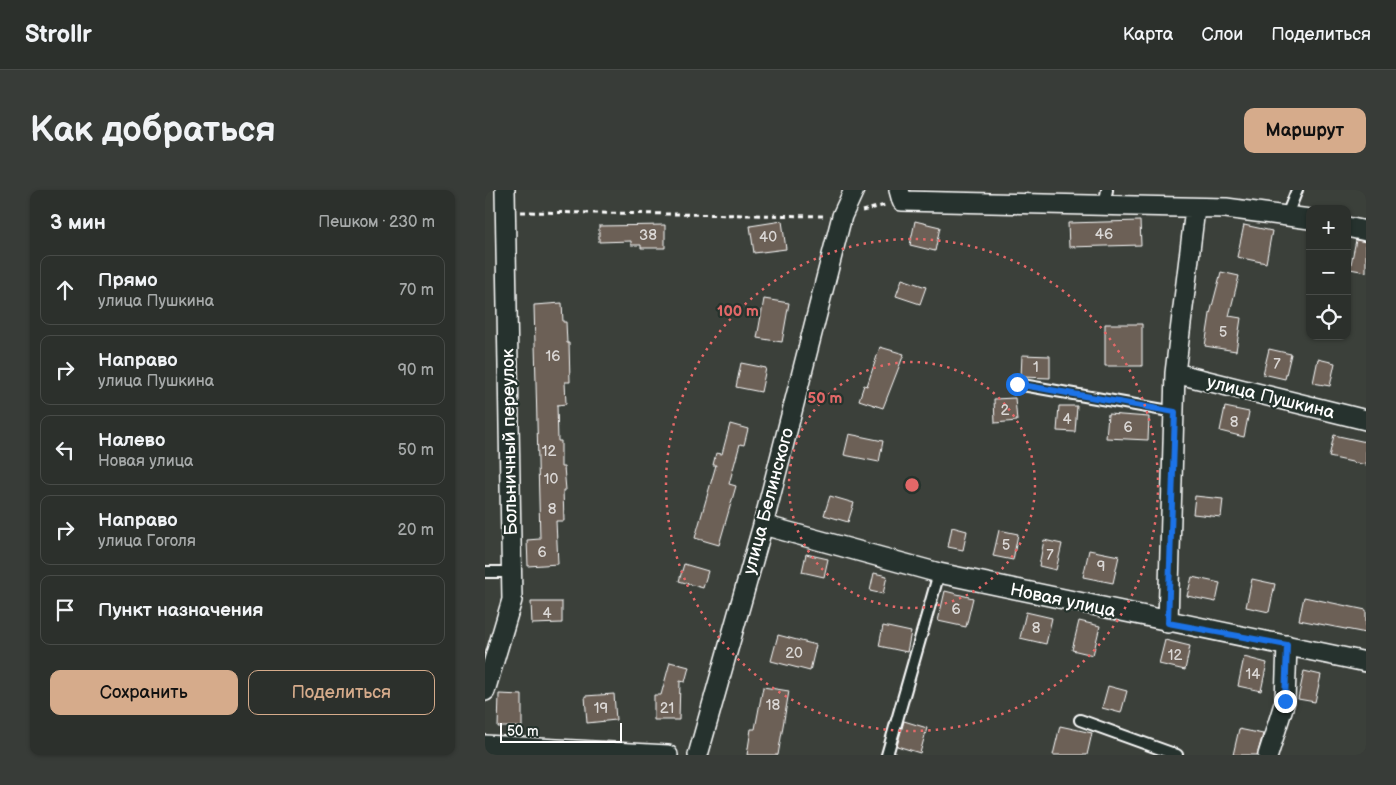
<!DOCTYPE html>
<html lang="ru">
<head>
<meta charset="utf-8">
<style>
	body { margin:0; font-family:"Balsamiq Sans",sans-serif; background:#383c38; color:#f1f3f6 }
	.controls { position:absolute; right:15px; top:15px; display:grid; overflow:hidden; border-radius:10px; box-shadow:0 1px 4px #0004 }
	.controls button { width:45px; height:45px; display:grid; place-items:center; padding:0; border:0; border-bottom:1px solid #484b48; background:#2c302c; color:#f1f3f6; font:25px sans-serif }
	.scale { position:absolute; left:15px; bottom:12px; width:122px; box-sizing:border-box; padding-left:5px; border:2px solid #fff; border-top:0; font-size:14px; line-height:18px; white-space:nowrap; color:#fff; -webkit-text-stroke:4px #26332d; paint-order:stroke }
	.stop { position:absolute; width:15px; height:15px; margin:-11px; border:4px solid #1a73e8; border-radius:50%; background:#fff }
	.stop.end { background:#1a73e8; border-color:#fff; box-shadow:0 1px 5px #0008 }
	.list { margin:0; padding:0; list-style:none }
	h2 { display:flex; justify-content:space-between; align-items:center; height:65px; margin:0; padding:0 20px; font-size:21px }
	h2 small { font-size:16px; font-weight:400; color:#a6a9a9 }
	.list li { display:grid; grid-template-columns:32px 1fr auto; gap:15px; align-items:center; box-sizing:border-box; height:70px; margin:0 10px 10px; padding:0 10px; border:1px solid #484b48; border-radius:10px }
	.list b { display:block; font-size:19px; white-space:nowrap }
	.list p { margin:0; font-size:16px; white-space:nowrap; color:#a6a9a9 }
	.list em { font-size:16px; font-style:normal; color:#a6a9a9 }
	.actions { display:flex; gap:10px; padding:15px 20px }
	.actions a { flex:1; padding:11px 0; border:1px solid #d6ab8b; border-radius:10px; text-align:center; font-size:18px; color:#d6ab8b }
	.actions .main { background:#d6ab8b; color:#111 }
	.icon { flex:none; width:28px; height:28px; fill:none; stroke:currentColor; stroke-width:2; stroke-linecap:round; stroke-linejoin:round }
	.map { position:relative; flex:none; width:881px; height:565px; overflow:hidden; border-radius:10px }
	header { display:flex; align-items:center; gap:30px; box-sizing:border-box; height:70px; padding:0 25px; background:#2c302c; border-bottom:1px solid #484b48 }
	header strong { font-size:24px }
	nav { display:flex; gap:28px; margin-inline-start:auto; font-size:18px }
	.intro { display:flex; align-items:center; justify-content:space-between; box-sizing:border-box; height:120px; padding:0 30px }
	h1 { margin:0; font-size:35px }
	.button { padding:12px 22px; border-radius:10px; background:#d6ab8b; color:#111; font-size:18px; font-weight:700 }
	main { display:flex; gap:30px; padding:0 30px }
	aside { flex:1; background:#2c302c; border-radius:10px; box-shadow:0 1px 4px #0004 }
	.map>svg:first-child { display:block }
	.building { fill:#6c6057; stroke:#fff }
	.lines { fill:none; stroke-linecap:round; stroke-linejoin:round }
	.service-casing { stroke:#fff; stroke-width:14 }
	.minor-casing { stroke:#fff; stroke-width:22 }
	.path { stroke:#fff; stroke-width:3; stroke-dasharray:5 4; stroke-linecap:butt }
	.service { stroke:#26332d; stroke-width:10 }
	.minor { stroke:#26332d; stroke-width:19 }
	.route { stroke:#1a73e8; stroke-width:6 }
	.ring { fill:none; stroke:#e26868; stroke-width:2.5; stroke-dasharray:2.5 5 }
	.labels { text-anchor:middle; stroke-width:4.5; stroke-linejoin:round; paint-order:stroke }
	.number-label { font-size:15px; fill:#dad7d5 }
	.street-label { font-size:18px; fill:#fff; stroke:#26332d }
	.centre { fill:#e26868; stroke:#26332d; stroke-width:2.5 }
	.ring-label { font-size:15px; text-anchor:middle; font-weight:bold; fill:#e26868; stroke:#26332d; stroke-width:4.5; stroke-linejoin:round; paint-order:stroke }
</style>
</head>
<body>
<header>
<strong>Strollr</strong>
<nav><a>Карта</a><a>Слои</a><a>Поделиться</a></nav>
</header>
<div class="intro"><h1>Как добраться</h1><a class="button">Маршрут</a></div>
<main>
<aside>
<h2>3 мин<small>Пешком · 230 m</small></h2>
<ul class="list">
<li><svg class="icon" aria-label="ahead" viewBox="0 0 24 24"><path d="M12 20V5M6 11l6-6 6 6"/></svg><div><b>Прямо</b><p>улица Пушкина</p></div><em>70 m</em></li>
<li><svg class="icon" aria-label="right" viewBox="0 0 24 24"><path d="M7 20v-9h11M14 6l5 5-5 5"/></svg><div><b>Направо</b><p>улица Пушкина</p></div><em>90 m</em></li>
<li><svg class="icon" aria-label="left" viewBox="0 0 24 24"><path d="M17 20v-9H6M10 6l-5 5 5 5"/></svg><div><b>Налево</b><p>Новая улица</p></div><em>50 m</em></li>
<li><svg class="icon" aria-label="right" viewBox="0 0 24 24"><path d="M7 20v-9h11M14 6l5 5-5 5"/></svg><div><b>Направо</b><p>улица Гоголя</p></div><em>20 m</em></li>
<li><svg class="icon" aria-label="arrive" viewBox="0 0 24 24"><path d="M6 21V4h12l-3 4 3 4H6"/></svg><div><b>Пункт назначения</b></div></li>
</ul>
<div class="actions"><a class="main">Сохранить</a><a>Поделиться</a></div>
</aside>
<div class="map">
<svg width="881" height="565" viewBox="0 0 881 565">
	<rect width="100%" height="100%" fill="#3b403a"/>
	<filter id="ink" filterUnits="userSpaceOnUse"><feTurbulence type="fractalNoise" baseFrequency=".02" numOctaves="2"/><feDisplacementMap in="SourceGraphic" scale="10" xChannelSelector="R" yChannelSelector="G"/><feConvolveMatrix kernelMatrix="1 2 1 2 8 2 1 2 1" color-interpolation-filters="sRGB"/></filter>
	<g filter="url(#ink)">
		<path class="building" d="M 297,31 L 301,59 L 269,63 L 265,36 Z
			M 430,31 L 455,37 L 450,61 L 425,55 Z
			M 655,31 L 656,55 L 584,57 L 583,33 Z
			M 180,35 L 180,58 L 156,58 L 156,55 L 146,55 L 146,51 L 114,52 L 114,36 Z
			M 759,35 L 787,41 L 781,73 L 752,67 Z
			M 871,50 L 881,52 L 881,82 L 865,79 Z
			M 736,82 L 754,86 L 744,126 L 756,128 L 751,161 L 720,156 L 725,124 Z
			M 417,89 L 441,97 L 435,114 L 411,106 Z
			M 279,109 L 304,113 L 297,152 L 272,148 Z
			M 77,113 L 78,132 L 81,132 L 82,153 L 84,153 L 85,192 L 80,192 L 81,214 L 72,215 L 73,251 L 76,251 L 76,277 L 79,277 L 81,300 L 78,300 L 79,331 L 71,331 L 73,374 L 43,376 L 42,350 L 55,349 L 49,115 Z
			M 620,134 L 657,134 L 657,176 L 620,176 Z
			M 395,157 L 419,164 L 398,218 L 374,210 L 379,195 L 382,196 Z
			M 784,159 L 806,164 L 800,189 L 778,184 Z
			M 537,165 L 565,166 L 565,188 L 536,187 Z
			M 833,169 L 850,173 L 845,196 L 828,193 Z
			M 256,173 L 281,178 L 276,202 L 251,197 Z
			M 530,208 L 532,231 L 510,233 L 509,209 Z
			M 574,216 L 592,216 L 590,242 L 572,241 Z
			M 740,217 L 764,222 L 759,247 L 735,241 Z
			M 623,224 L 664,227 L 663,250 L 621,248 Z
			M 245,234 L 263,239 L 259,255 L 255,254 L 244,294 L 251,296 L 234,355 L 210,348 L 231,275 L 228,275 L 231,263 L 237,264 Z
			M 364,244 L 398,251 L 394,272 L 359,265 Z
			M 849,245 L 881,252 L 881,275 L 844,267 Z
			M 345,306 L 369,313 L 363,332 L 339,325 Z
			M 710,306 L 738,309 L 736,327 L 708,324 Z
			M 467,337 L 482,341 L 478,360 L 463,357 Z
			M 514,340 L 533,344 L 528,370 L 508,366 Z
			M 559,350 L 577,354 L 571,380 L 554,376 Z
			M 604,360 L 634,366 L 628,393 L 598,387 Z
			M 321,364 L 343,369 L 339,387 L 317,382 Z
			M 199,374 L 223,381 L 218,398 L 194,391 Z
			M 389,383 L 402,386 L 398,404 L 385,401 Z
			M 707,387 L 735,393 L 731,412 L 702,406 Z
			M 767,389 L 790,394 L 784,422 L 761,417 Z
			M 460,401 L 488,408 L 481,437 L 453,431 Z
			M 819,407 L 881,420 L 881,443 L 814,430 Z
			M 46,412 L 77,412 L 77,433 L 47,434 Z
			M 541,422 L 567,428 L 561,454 L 535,448 Z
			M 594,431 L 615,436 L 608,465 L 587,460 Z
			M 398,436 L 426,442 L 422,462 L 394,456 Z
			M 293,445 L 331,455 L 325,481 L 286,471 Z
			M 680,450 L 705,456 L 700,480 L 674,474 Z
			M 759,467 L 782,473 L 776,501 L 753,496 Z
			M 185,472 L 204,477 L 200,492 L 195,491 L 194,530 L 169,530 L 169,505 L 176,505 Z
			M 819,481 L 836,485 L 830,512 L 813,509 Z
			M 623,496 L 642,501 L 636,523 L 617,518 Z
			M 278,497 L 304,501 L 293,565 L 262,565 L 266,539 L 270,539 Z
			M 14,504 L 37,505 L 37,537 L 13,537 Z
			M 129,504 L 131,530 L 102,533 L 100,506 Z
			M 419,531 L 442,538 L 435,563 L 412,556 Z
			M 575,536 L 607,543 L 602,565 L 568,565 Z
			M 754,539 L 778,544 L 772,565 L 748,565 Z"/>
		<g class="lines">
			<g class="service-casing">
				<path id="service" d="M 619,16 L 622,0
					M 802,25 L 812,0
					M 532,194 L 690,222
					M 0,382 L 26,382
					M 595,530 L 692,565
					M 402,565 L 454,383"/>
			</g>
			<g class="minor-casing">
				<path id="minor" d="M 414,0 L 417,11 L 741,18 L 825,29
					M 862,37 L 881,41
					M 690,183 L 881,230
					M 278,335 L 454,383 L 881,472
					M 683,433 L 690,183 L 710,19
					M 0,501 L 27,410 L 20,0
					M 0,555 L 183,565
					M 213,565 L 278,335 L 357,26 L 369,0
					M 783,565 L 800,511 L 802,455"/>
			</g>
			<path class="path" d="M 377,21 L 400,15
				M 36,22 L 339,26"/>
			<use href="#service" class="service"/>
			<use href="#minor" class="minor"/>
		</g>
	</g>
	<g class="lines" filter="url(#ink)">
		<path class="route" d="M 532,194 L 690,222 L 683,433 L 802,455 L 800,511"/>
	</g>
	<g class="ring">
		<circle cx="427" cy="295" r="123"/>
		<circle cx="427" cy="295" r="246"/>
	</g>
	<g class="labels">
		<g class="number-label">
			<text x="619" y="49">46</text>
			<text x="163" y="50">38</text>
			<text x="283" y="52">40</text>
			<text x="738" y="147">5</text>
			<text x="68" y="171">16</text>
			<text x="792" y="179">7</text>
			<text x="551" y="182">1</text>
			<text x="520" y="225">2</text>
			<text x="582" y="234">4</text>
			<text x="749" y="237">8</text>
			<text x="643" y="242">6</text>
			<text x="64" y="266">12</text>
			<text x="66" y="294">10</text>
			<text x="67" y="324">8</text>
			<text x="521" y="360">5</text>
			<text x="57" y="367">6</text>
			<text x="565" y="370">7</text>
			<text x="616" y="381">9</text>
			<text x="471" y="424">6</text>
			<text x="62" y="428">4</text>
			<text x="551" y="443">8</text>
			<text x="309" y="468">20</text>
			<text x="690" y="470">12</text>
			<text x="768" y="489">14</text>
			<text x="288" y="520">18</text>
			<text x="116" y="523">19</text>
			<text x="182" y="523">21</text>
		</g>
		<g class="street-label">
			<text transform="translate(786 207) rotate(14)" y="6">улица Пушкина</text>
			<text transform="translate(24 252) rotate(-91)" y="6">Больничный переулок</text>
			<text transform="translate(283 311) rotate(-75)" y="6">улица Белинского</text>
			<text transform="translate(578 410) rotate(12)" y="6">Новая улица</text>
		</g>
	</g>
	<circle cx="427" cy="295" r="8" class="centre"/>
	<g class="ring-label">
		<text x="253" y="126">100 m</text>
		<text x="340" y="213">50 m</text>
	</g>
</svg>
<div class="controls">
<button>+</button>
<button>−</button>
<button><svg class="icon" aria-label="locate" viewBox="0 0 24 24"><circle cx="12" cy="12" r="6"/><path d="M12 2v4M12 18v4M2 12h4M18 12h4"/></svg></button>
</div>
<div class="scale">50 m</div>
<div class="stop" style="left:532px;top:194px"></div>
<div class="stop end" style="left:800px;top:511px"></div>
</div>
</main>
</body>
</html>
